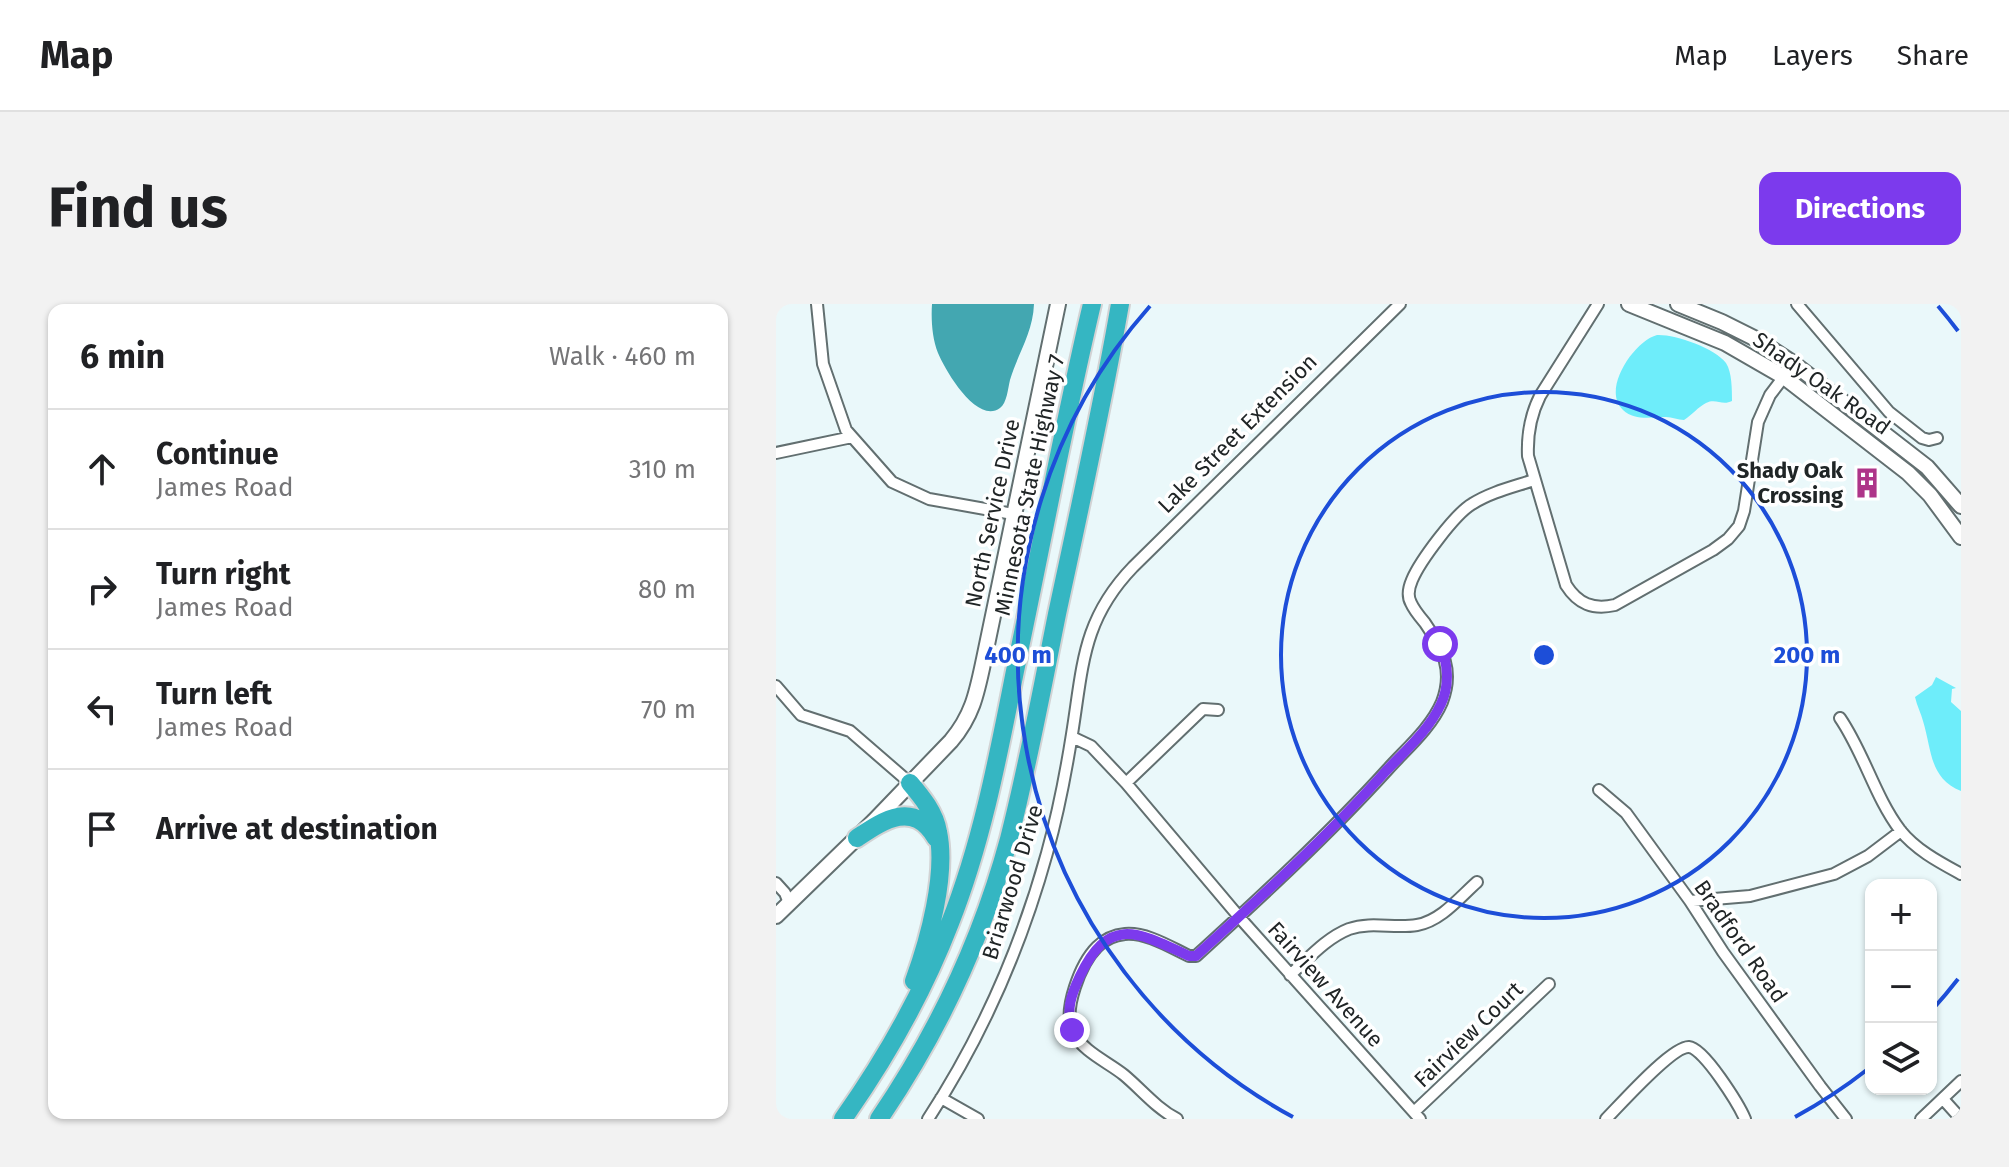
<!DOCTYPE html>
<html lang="en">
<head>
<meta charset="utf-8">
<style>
	body { margin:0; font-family:"Fira Sans",sans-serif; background:#f2f2f2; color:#202124 }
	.controls { position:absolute; right:24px; bottom:24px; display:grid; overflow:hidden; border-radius:16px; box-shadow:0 2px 6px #0004 }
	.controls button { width:72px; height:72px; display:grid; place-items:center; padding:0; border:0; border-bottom:2px solid #e0e0e0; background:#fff; color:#202124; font:40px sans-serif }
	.stop { position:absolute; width:24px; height:24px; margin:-18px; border:6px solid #7c3aed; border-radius:50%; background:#fff }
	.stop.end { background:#7c3aed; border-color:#fff; box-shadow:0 2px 8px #0008 }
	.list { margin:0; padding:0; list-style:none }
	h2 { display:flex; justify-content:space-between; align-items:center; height:104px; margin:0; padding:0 32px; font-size:34px }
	h2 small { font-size:26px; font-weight:400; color:#757577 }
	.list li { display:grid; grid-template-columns:52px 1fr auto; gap:24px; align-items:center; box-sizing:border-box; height:120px; padding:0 32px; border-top:2px solid #e0e0e0 }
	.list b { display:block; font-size:30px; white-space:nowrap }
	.list p { margin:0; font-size:26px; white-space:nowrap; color:#757577 }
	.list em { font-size:26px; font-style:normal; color:#757577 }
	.icon { flex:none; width:44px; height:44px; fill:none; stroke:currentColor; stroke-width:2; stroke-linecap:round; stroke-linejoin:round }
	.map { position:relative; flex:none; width:1185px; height:815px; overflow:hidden; border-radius:16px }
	header { display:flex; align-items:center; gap:48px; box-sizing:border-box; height:112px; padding:0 40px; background:#fff; border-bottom:2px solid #e0e0e0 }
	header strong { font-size:38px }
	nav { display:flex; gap:44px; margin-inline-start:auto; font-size:28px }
	.intro { display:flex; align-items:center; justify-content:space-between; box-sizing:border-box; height:192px; padding:0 48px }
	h1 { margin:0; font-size:56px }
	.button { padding:20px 36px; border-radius:16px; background:#7c3aed; color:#fff; font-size:28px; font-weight:700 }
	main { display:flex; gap:48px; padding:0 48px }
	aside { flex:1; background:#fff; border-radius:16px; box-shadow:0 2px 6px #0004 }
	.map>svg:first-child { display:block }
	.green { fill:#6eedfa }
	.water { fill:#43a7b1 }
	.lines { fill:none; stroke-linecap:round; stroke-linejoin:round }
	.street-casing { stroke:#626f70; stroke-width:14 }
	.secondary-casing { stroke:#626f70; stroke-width:18 }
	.highway-casing { stroke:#d2d3d4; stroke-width:22 }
	.street { stroke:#fff; stroke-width:10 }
	.secondary { stroke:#fff; stroke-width:14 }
	.highway { stroke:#35b6c2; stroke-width:18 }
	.route { stroke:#7c3aed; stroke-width:10 }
	.ring { fill:none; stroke:#1d4ed8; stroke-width:4 }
	.labels { text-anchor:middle; stroke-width:7; stroke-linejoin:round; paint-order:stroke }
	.street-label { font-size:22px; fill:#202526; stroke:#fff }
	.poi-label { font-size:22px; font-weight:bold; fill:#202526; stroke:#fff; text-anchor:end }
	.centre { fill:#1d4ed8; stroke:#fff; stroke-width:4 }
	.ring-label { font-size:24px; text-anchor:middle; font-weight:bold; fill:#1d4ed8; stroke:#fff; stroke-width:7; stroke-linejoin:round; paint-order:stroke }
</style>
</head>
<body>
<header>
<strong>Map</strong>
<nav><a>Map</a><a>Layers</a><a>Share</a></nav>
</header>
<div class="intro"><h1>Find us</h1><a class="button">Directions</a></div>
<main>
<aside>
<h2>6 min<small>Walk · 460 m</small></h2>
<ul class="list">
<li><svg class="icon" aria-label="ahead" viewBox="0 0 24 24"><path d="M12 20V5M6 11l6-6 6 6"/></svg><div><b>Continue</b><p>James Road</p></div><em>310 m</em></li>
<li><svg class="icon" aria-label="right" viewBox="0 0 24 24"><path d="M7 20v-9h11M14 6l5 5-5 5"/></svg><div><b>Turn right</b><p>James Road</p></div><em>80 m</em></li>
<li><svg class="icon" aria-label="left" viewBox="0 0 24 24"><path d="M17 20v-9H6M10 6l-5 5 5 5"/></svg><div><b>Turn left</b><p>James Road</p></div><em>70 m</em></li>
<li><svg class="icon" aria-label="arrive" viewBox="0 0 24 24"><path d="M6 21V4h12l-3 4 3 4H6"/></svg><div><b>Arrive at destination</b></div></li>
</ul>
</aside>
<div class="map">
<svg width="1185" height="815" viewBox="0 0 1185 815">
	<rect width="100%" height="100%" fill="#eaf8fa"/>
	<path class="green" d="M 881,31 C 898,30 939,44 950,59 C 956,68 956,86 956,97 C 946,102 940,94 930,99 C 922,103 916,111 908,116 C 902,116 896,113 890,113 C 875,113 859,117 847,106 C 825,86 858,37 881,31 Z
		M 1160,373 L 1180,384 L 1176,385 L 1175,398 L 1185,407 L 1185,487 C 1153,474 1156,446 1147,417 C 1145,409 1141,402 1139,393 L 1156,381 Z"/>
	<path class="water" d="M 156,0 L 258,0 C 257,29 242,49 234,76 C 232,84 231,99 224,104 C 201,121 169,66 162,49 C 156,34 155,15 156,0 Z"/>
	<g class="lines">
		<g class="street-casing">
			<path id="street" d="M 41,0 L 47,60 L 70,126 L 116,178 L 153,195 L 237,210
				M 822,0 L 764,92 C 754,112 751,130 752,152 L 790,281 C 802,300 817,306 839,301 L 937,246 L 952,235 L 963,222 L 968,207 L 982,118 L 994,91 L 1010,70
				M 1021,0 L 1113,108 L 1146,134 L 1153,136 L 1161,134
				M 0,149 L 76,133
				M 0,382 L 25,411 L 74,427 L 134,479
				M 1064,414 C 1088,449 1099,493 1124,526 C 1140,546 1163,558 1185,570
				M 296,433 L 315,442 L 350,479 L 464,614 L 644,815
				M 350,479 L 427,405 L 442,406
				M 823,486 L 850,509 L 914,597 L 947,648 L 1044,782 L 1070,815
				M 0,579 L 9,589 L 13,599
				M 914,597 L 974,592 L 1058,570 L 1092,552 L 1125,527
				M 514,671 C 532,655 550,634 573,625 C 596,617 618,625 641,621 C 665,617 684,593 701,578
				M 165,794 L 202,815
				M 1167,795 L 1185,815
				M 638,808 L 773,680
				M 152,815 C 205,734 245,643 271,549 C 281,513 290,468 296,430 C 307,362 306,316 357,263 L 624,0
				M 401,815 C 380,804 366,786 348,771 C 332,758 307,748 297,728 C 286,706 305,659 321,643 C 329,635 338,631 349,630 C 370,628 394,643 413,652 L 420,652 C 486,592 552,531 612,465 C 630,445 655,424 666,398 C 678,367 667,345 649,319 C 644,313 638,306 635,299 C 631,292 633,283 636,276 C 644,257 679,210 696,200 C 715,188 737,183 758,176
				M 830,815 C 844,801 896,742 913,743 C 928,744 963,801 969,815
				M 1145,815 L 1185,777"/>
		</g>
		<g class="secondary-casing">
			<path id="secondary" d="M 853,0 L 949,39 L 1008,73 L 1132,169 L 1154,191 L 1185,233
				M 902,0 L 946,18 L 980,35 L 1017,59 L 1151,163 L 1185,202
				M 0,612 L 98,517 L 175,437 C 197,411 201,388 208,355 L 282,0"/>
		</g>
		<g class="highway-casing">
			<path id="highway" d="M 134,479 C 146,493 159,509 162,528 C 171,570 153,636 138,677
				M 81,534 C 108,516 137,496 160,534
				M 67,815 C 110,754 147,689 174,619 C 206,538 222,453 239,367 C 265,245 287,122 316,0
				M 103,815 C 161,730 206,635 233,535 C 252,461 266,385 281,310 C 303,207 326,104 344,0"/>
		</g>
		<use href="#street" class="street"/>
		<use href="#secondary" class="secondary"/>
		<use href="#highway" class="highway"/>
	</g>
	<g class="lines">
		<path class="route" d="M 296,726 C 290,705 295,691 304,672 C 333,611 362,628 413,652 L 420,652 C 485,593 551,533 610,467 C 629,447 653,426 665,400 C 674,381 672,359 664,340"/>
	</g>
	<g class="ring">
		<circle cx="768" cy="351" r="263"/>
		<path d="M1182 675A526 526 0 0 1 1156 706M1092 765A526 526 0 0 1 1019 813M517 813A526 526 0 0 1 374 2M1162 2A526 526 0 0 1 1182 27"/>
	</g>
	<defs>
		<g id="building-bare" transform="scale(2.4)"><path d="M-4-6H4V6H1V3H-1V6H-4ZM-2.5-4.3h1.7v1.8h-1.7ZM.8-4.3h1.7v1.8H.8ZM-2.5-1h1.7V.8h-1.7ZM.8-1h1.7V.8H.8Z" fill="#ae3589" stroke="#fff" stroke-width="2.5" paint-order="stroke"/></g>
	</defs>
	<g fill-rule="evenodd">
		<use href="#building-bare" x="1091" y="179"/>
	</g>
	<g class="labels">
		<g class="street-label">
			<text transform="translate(1046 79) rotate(35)" y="8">Shady Oak Road</text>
			<text transform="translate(461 129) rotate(-45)" y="8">Lake Street Extension</text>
			<text transform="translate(253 181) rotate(-78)" y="8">Minnesota State Highway 7</text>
			<text transform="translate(216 209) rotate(-78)" y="8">North Service Drive</text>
			<text transform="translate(236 578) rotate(-73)" y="8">Briarwood Drive</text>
			<text transform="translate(965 637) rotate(55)" y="8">Bradford Road</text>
			<text transform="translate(550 680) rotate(48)" y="8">Fairview Avenue</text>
			<text transform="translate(692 730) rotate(-44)" y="8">Fairview Court</text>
		</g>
		<g class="poi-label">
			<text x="1067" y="174">Shady Oak<tspan x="1067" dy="25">Crossing</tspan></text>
		</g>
	</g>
	<circle cx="768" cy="351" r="12" class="centre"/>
	<g class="ring-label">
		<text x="1031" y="359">200 m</text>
		<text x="242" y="359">400 m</text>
	</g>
</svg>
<div class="controls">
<button>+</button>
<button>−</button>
<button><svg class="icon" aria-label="layers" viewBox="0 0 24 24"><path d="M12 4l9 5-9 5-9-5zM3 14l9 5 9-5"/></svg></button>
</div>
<div class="stop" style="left:664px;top:340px"></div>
<div class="stop end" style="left:296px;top:726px"></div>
</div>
</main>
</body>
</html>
